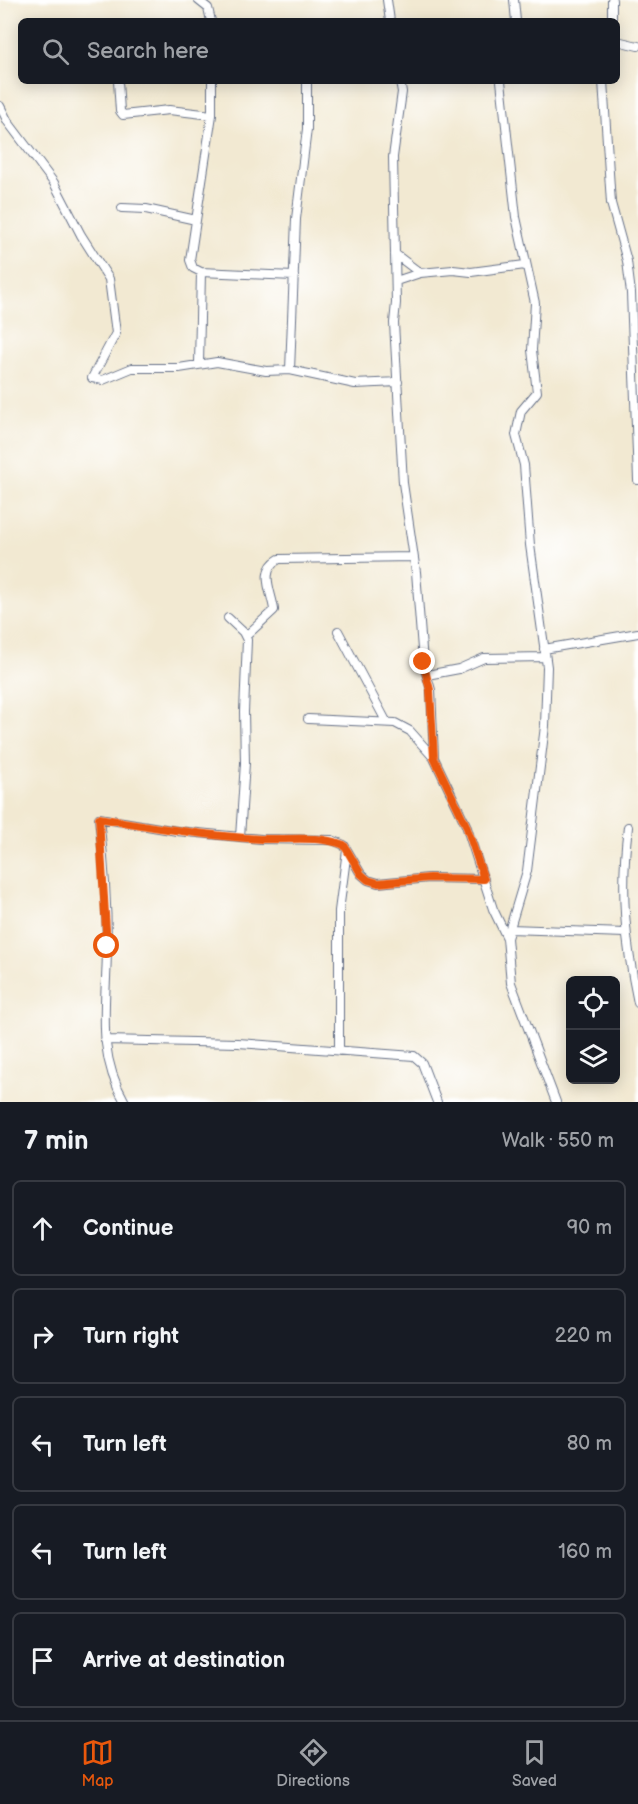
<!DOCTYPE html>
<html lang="en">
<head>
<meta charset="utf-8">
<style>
	body { margin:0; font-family:"Balsamiq Sans",sans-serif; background:#242831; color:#f1f3f6 }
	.controls { position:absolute; right:18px; bottom:18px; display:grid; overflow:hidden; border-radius:9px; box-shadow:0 3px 15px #0003 }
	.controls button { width:54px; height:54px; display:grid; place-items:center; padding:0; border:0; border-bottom:2px solid #363941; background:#171b24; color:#f1f3f6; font:30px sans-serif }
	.stop { position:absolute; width:18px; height:18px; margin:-14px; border:4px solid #ea580c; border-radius:50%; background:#fff }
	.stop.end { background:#ea580c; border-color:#fff; box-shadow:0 2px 6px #0008 }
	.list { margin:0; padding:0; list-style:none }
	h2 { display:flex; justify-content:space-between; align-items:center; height:78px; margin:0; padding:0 24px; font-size:26px }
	h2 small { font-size:20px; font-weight:400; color:#9ea1a6 }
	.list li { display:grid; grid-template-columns:39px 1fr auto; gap:18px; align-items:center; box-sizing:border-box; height:96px; margin:0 12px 12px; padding:0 12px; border:2px solid #363941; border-radius:9px }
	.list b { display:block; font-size:22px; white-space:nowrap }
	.list em { font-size:20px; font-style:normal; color:#9ea1a6 }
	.icon { flex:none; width:33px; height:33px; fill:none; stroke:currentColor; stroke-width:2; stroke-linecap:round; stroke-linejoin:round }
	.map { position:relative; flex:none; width:638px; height:1102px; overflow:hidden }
	.search { position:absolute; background:#171b24; box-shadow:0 3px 15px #0003; left:18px; right:18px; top:18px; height:66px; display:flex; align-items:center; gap:15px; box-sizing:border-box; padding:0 21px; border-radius:9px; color:#9ea1a6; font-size:22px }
	.sheet { height:618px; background:#171b24 }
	nav { display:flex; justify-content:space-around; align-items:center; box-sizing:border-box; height:84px; border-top:2px solid #363941; background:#171b24; font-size:16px; color:#9ea1a6 }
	nav a { display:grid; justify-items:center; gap:3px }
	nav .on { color:#ea580c }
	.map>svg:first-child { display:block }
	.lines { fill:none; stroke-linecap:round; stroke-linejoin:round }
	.minor-casing { stroke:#667087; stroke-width:10 }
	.minor { stroke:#fff; stroke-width:8 }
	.route { stroke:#ea580c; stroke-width:8 }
</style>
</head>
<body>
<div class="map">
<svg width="638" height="1102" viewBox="0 0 638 1102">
	<rect width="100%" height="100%" fill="#fff"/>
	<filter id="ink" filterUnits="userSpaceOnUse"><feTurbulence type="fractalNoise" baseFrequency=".0167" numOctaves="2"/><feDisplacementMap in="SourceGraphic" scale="12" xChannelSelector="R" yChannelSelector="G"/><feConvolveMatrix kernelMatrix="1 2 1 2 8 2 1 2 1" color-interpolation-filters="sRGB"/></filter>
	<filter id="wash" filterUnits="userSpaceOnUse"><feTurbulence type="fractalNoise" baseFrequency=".008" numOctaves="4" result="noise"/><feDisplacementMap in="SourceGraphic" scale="24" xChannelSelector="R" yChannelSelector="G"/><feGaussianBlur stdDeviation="1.35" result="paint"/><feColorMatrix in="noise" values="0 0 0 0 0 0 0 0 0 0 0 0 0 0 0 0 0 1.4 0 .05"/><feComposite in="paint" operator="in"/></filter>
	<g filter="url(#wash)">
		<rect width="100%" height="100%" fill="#f2e9d2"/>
	</g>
	<g filter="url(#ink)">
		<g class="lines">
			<g class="minor-casing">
				<path id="minor" d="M 198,0 L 208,8 L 211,21
					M 387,0 L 390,21
					M 514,0 L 516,21
					M 612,21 L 612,0
					M 617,41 L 638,46
					M 118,81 L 120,111 L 123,115 L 169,110 L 212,115
					M 212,81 L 212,115 L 190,260 L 193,268 L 201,272 L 294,276
					M 400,81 L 402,92 L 393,157 L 396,303 L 394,323 L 403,483 L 416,572 L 423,662 L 431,690 L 434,758 L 466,825 L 493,909 L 507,938 L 511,983 L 556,1102
					M 501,81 L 516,217 L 535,303 L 532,350 L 537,392 L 521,411 L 516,435 L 524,465 L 530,545 L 547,667 L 545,726 L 527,871 L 507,938
					M 603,81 L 611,203 L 627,261 L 631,293 L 638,480
					M 0,106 L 8,122 L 54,183 L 81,235 L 109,279 L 116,333 L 92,378 L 103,380 L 132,368 L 179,368 L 217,362 L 266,371 L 290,370 L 355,384 L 398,382
					M 122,208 L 146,209 L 196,220
					M 395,254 L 420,273
					M 396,281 L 420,273 L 453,270 L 471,272 L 525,265
					M 199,364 L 201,272
					M 290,370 L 296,219 L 307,129 L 307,81
					M 228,618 L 243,632 L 247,640 L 244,712 L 245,763 L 240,837
					M 338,631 L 386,721
					M 246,636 L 274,610 C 272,592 258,571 279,559 L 413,557
					M 544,649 L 638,633
					M 427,675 L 459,669 L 484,658 L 545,657
					M 308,719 L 395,723 L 410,731 L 434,758
					M 628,827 C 620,890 625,941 638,1003
					M 510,929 L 625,933
					M 105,1040 L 238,1043 L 414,1056 L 422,1063 L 437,1102
					M 339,1051 L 339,911 L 347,850
					M 125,1102 C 95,1051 107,1002 107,946 C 107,903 104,860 99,818 L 177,831 L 261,839 L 332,840 L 344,845 L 361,874 L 368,880 L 378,883 L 429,878 L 484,879"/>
			</g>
			<use href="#minor" class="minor"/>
		</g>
	</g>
	<g class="lines" filter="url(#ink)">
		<path class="route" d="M 107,946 L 99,818 C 153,827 206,836 261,839 C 289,840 317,835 344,845 L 361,874 L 368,880 L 378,883 L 429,878 L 484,879 L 466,825 L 434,758 L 430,690 L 423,662"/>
	</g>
</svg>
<div class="controls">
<button><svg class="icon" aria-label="locate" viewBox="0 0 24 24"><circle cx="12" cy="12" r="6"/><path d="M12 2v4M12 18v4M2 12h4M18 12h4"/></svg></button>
<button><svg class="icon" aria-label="layers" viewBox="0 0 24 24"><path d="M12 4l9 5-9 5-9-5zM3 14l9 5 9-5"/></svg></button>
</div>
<div class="stop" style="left:107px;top:946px"></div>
<div class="stop end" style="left:423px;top:662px"></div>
<div class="search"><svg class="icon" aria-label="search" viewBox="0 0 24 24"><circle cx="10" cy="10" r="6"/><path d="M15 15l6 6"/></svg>Search here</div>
</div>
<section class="sheet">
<h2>7 min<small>Walk · 550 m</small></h2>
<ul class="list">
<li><svg class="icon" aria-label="ahead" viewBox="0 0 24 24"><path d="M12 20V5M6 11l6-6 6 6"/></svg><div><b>Continue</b></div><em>90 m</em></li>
<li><svg class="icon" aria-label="right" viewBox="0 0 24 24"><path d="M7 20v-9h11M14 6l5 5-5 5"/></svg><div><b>Turn right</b></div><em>220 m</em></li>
<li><svg class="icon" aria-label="left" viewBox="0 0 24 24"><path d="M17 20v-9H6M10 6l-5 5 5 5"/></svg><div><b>Turn left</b></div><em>80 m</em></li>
<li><svg class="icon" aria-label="left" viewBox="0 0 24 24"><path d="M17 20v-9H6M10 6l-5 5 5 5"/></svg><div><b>Turn left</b></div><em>160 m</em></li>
<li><svg class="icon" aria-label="arrive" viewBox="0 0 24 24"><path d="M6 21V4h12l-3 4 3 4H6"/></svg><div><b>Arrive at destination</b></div></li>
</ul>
</section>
<nav>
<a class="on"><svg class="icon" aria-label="map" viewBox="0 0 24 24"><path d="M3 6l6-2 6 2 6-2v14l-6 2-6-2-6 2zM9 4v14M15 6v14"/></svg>Map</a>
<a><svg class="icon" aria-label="directions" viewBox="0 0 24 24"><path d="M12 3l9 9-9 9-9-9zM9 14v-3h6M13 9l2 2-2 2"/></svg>Directions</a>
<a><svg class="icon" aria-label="saved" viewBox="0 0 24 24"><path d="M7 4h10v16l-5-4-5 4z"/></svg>Saved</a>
</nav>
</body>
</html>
